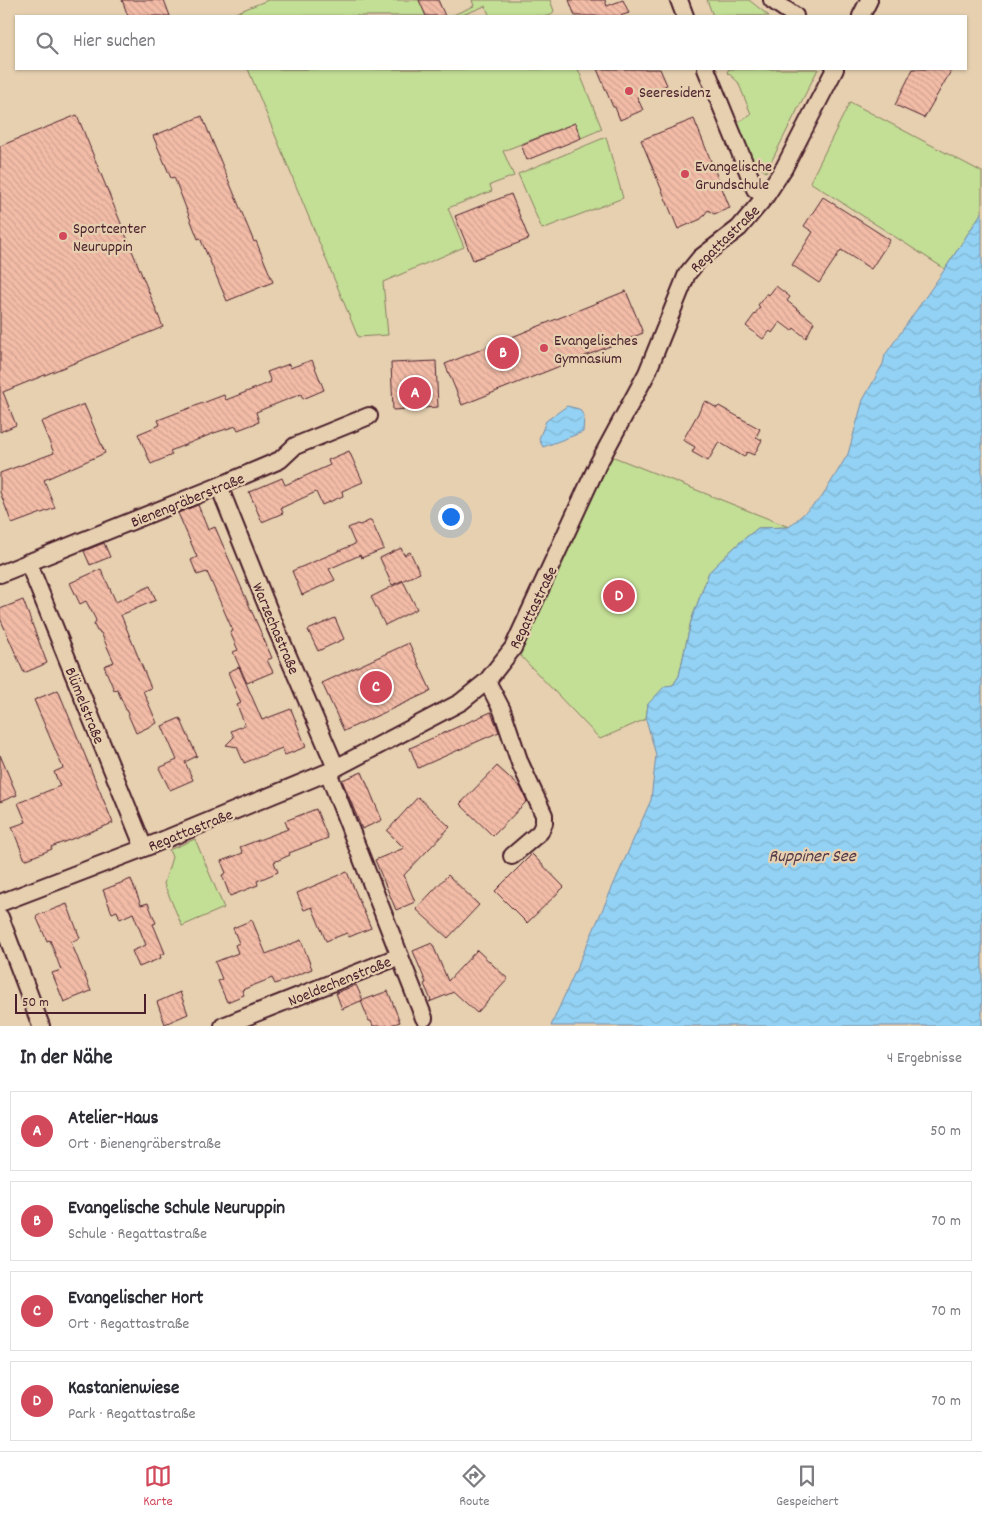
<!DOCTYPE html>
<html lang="de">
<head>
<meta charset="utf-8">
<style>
	body { margin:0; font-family:Dekko,sans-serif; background:#f7f7f7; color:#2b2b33 }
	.scale { position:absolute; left:15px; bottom:12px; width:131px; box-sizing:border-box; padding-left:5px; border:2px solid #4a1f2b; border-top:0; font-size:14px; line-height:18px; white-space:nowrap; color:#4a1f2b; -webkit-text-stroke:4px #e6d0b0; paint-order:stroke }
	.you { position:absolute; left:450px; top:516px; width:18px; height:18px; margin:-12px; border:4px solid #fff; border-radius:50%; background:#1a73e8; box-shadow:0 0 0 8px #1a73e833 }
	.badge { display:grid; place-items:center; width:32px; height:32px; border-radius:50%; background:#d1495b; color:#fff; font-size:16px; font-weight:700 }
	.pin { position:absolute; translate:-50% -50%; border:2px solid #fff; box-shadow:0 1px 5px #0006 }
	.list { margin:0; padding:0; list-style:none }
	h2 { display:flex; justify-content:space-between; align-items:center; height:65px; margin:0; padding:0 20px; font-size:21px }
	h2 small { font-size:16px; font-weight:400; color:#7c7c81 }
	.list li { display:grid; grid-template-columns:32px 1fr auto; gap:15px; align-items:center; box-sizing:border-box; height:80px; margin:0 10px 10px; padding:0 10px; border:1px solid #e1e1e2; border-radius:0px }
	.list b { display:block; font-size:19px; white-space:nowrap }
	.list p { margin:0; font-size:16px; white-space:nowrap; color:#7c7c81 }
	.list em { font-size:16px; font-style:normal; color:#7c7c81 }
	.icon { flex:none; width:28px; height:28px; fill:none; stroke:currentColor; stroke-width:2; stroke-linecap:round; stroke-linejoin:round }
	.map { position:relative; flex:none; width:982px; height:1026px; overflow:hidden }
	.search { position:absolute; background:#fff; box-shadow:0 1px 4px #0004; left:15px; right:15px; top:15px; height:55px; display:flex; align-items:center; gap:12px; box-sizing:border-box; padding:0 18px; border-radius:0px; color:#7c7c81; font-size:19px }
	.sheet { height:425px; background:#fff }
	nav { display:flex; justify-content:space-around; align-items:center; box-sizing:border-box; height:70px; border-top:1px solid #e1e1e2; background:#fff; font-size:14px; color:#7c7c81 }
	nav a { display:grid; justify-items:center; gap:2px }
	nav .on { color:#d1495b }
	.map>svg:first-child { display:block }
	.green { fill:#c3de95; stroke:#867e60 }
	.water { fill:url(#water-waves); stroke:#768aa4 }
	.building { fill:url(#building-back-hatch); stroke:#4a1f2b }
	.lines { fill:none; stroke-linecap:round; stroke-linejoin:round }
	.street-casing { stroke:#4a1f2b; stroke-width:20 }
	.street { stroke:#e6d0b0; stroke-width:16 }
	.poi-dot { fill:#d1495b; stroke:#e6d0b0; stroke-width:2 }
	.labels { text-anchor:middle; stroke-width:4.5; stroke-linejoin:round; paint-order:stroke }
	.poi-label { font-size:16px; fill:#4a1f2b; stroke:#e6d0b0; text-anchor:start }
	.street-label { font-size:16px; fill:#4a1f2b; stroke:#e6d0b0 }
	.water-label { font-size:18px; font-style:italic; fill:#553a49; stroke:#e6d0b0 }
</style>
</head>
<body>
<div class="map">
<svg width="982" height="1026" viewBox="0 0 982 1026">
	<defs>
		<pattern id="water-waves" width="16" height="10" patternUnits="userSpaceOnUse" patternTransform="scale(1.25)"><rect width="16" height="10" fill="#93d2f4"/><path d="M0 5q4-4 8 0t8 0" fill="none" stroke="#80b4d1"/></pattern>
		<pattern id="building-back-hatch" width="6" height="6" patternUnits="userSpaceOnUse" patternTransform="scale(1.25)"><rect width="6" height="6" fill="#f2bca7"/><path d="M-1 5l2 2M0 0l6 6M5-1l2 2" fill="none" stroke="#d1a190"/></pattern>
	</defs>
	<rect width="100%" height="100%" fill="#e6d0b0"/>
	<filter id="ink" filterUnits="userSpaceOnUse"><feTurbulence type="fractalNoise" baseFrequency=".02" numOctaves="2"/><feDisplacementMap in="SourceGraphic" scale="10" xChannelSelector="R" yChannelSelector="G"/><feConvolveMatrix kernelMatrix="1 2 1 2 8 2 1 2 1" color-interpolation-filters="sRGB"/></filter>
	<g filter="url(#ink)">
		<path class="green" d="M 268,0 L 419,0 L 426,16 L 228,16 Z
			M 472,0 L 550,0 L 554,11 L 550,16 L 490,16 L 485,6 L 460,16 L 451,16 L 474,6 Z
			M 707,0 L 749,0 L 769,16 L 713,16 Z
			M 248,69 L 578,69 L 602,129 L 581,138 L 575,123 L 503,151 L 514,176 L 490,185 L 492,191 L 448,208 L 464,247 L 383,282 L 388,335 L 358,337 Z
			M 729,69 L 818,69 L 766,172 L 751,161 L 738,122 L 751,114 L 738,82 L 727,72 Z
			M 850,102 L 982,172 L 982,212 L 945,269 L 810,182 Z
			M 606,137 L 623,198 L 542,229 L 518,174 Z
			M 604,453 L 789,527 L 758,528 L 739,543 L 709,572 L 691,621 L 679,676 L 673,685 L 648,704 L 646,719 L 600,739 L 513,648 Z
			M 195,839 L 224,908 L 182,926 L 164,884 L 172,857 L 169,850 Z"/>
		<path class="water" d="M 982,212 L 982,1026 L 551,1026 L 651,800 L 656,755 L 646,719 L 648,704 L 665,686 L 673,685 L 679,676 L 691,621 L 709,572 L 739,543 L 758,528 L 789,527 L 822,497 L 848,454 L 863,400 L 883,364 L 885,355 L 945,269 Z
			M 567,406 L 579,409 L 584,416 L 583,432 L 543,447 L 539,439 L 546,421 Z"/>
		<path class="building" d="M 122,0 L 164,0 L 170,16 L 128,16 Z
			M 419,0 L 438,0 L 445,16 L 426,16 Z
			M 569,0 L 605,0 L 607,6 L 623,0 L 629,13 L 620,16 L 575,16 Z
			M 597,69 L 660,69 L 667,85 L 637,97 L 643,110 L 620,120 L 615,107 L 613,107 Z
			M 913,69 L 952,69 L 924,118 L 895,105 Z
			M 77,115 L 163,327 L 3,392 L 16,425 L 0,432 L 0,146 Z
			M 202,116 L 254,242 L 256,241 L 273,282 L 227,301 L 200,238 L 198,239 L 174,177 L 171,178 L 153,136 Z
			M 694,119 L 730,208 L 714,214 L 708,210 L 701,219 L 678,229 L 641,140 Z
			M 575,123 L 581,138 L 527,160 L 521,145 Z
			M 511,194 L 529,239 L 473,260 L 455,216 Z
			M 823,197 L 890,240 L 871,269 L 841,250 L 819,283 L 792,265 L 813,232 L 804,226 Z
			M 776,286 L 790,297 L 787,301 L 814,322 L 806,338 L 794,328 L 792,331 L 780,322 L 772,333 L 770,331 L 763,339 L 746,326 L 760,307 L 758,305 L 767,293 L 769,295 Z
			M 626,291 L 643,333 L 462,405 L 445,364 Z
			M 312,360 L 324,390 L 303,399 L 301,394 L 256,412 L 259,422 L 238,430 L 236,426 L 214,433 L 170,451 L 172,455 L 151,464 L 138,434 L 160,425 L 158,420 L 224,395 L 226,400 L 271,382 L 267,372 L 289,364 L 290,368 Z
			M 436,361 L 438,407 L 393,410 L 391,363 Z
			M 705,401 L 717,408 L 719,406 L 760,429 L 756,437 L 762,440 L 754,455 L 747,452 L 744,457 L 719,442 L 708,461 L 692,452 L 695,447 L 683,440 Z
			M 84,404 L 105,453 L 44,480 L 55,508 L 12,524 L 0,492 L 0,473 L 54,453 L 41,422 Z
			M 349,451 L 363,482 L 342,491 L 343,496 L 322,505 L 316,492 L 281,508 L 283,513 L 262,522 L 249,492 L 282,478 L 285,485 L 330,465 L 328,460 Z
			M 198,505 L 208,530 L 215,527 L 272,658 L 267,660 L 273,672 L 247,683 L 233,652 L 238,650 L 230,632 L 233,631 L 207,572 L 197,575 L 191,560 L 197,557 L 178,513 Z
			M 371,520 L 384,549 L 361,558 L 360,555 L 329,569 L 335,580 L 302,595 L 292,571 L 355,544 L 348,528 L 357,524 L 360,525 Z
			M 104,543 L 110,557 L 90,565 L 84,551 Z
			M 401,548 L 404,555 L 410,552 L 420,573 L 392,585 L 380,558 Z
			M 101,569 L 116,602 L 150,586 L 156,600 L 121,615 L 151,688 L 143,691 L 157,723 L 136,733 L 117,689 L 114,690 L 104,666 L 114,662 L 101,633 L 97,631 L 94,625 L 96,620 L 86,601 L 80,604 L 70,583 Z
			M 403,581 L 417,609 L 385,625 L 371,597 Z
			M 23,600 L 47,663 L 24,673 L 0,618 L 0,609 Z
			M 335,618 L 344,639 L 318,651 L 308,630 Z
			M 409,643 L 431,691 L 344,731 L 322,683 Z
			M 239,667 L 262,720 L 291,709 L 306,747 L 285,755 L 282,748 L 244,763 L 237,747 L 226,745 L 234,737 L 231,731 L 245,725 L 237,705 L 241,703 L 228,672 Z
			M 58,690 L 113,823 L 51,847 L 52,849 L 25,860 L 12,827 L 26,822 L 18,803 L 60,786 L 54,772 L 63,768 L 34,700 Z
			M 491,712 L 499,732 L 418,768 L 410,748 Z
			M 180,718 L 197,756 L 185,762 L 193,780 L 170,790 L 159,768 L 177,760 L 162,726 Z
			M 0,755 L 17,795 L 0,802 Z
			M 497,766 L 521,788 L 527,801 L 493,836 L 460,804 Z
			M 362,772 L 382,820 L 362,829 L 342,780 Z
			M 418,797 L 450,827 L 404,875 L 415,902 L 396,910 L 375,860 L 404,848 L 387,831 Z
			M 316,809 L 328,838 L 289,853 L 290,855 L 274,862 L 278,872 L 257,881 L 258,885 L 230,896 L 222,875 L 226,873 L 221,861 L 243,853 L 240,847 L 288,829 L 285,821 Z
			M 532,854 L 564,887 L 527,923 L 495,891 Z
			M 347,872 L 371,928 L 349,937 L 347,933 L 326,941 L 312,907 L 304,910 L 297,893 Z
			M 448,875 L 479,905 L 448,938 L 416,909 Z
			M 131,879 L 141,905 L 148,903 L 156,923 L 153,924 L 165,953 L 160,955 L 161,958 L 139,967 L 132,951 L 146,945 L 133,913 L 120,919 L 117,911 L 112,913 L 103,890 Z
			M 67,904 L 80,938 L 71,942 L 91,991 L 64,1002 L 52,973 L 61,970 L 50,940 L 47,941 L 36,916 Z
			M 252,920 L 266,954 L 301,940 L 312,969 L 275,984 L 272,978 L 242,990 L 244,995 L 227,1002 L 218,981 L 222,979 L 215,962 L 238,953 L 235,945 L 239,943 L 233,928 Z
			M 432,943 L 448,981 L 477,950 L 508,979 L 477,1013 L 454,992 L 429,1002 L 431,1000 L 424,984 L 426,983 L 413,951 Z
			M 356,985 L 363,1000 L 342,1009 L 336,993 Z
			M 388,991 L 400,1022 L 388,1026 L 373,1026 L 371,1021 L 369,1021 L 361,1001 Z
			M 180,992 L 188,1014 L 165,1024 L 157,1002 Z"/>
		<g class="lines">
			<g class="street-casing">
				<path id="street" d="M 679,0 L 685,16
					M 772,0 L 795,16
					M 861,16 L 869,0
					M 706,69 L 755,189 L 765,197
					M 219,486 L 273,621 L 336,768
					M 28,562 L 144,848
					M 0,574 L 219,486 L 280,460 L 295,446 L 369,416
					M 487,681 L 502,710 L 520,763 L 544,815 L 544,823 L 540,832 L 512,856
					M 328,772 L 424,1018
					M 0,903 L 144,848 L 328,772 L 461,702 L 487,681 L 513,648 L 598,464 L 647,373 L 687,274 L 700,258 L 739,228 L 765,197 L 784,168 L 835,69
					M 0,917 L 41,1026
					M 223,1026 L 400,956"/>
			</g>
			<use href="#street" class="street"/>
		</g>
	</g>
	<g class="poi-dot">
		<circle cx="629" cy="91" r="5"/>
		<circle cx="685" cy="174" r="5"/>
		<circle cx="63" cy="236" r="5"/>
		<circle cx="544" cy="348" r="5"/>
	</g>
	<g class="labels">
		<g class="poi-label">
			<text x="639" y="97">Seeresidenz</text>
			<text x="695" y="171">Evangelische<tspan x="695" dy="18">Grundschule</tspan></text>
			<text x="73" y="233">Sportcenter<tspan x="73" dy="18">Neuruppin</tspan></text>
			<text x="554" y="345">Evangelisches<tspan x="554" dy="18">Gymnasium</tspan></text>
		</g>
		<g class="street-label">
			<text transform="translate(724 238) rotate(-44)" y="6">Regattastraße</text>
			<text transform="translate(187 499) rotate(-22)" y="6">Bienengräberstraße</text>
			<text transform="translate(532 607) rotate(-64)" y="6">Regattastraße</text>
			<text transform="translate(277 628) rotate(67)" y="6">Warzechastraße</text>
			<text transform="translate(86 705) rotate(68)" y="6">Blümelstraße</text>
			<text transform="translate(190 829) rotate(-22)" y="6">Regattastraße</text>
			<text transform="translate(339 980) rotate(-22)" y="6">Noeldechenstraße</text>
		</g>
		<g class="water-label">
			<text x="812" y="861">Ruppiner See</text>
		</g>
	</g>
</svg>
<div class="scale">50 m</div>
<div class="you"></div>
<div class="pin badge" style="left:415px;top:393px">A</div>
<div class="pin badge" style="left:503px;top:353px">B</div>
<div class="pin badge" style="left:376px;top:687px">C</div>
<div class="pin badge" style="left:619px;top:596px">D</div>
<div class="search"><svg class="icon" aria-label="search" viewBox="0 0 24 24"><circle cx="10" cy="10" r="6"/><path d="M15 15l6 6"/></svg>Hier suchen</div>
</div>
<section class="sheet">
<h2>In der Nähe<small>4 Ergebnisse</small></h2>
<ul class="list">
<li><span class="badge">A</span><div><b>Atelier-Haus</b><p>Ort · Bienengräberstraße</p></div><em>50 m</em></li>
<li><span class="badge">B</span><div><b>Evangelische Schule Neuruppin</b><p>Schule · Regattastraße</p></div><em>70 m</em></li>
<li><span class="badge">C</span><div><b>Evangelischer Hort</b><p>Ort · Regattastraße</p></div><em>70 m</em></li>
<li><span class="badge">D</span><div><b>Kastanienwiese</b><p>Park · Regattastraße</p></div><em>70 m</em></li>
</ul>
</section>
<nav>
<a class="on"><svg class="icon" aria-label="map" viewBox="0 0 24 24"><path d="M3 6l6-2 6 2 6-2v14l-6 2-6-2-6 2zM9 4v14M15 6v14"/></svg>Karte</a>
<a><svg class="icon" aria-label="directions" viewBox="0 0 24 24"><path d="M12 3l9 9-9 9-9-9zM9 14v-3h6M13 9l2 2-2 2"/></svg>Route</a>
<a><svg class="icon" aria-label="saved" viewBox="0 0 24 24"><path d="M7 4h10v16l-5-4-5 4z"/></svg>Gespeichert</a>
</nav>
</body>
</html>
